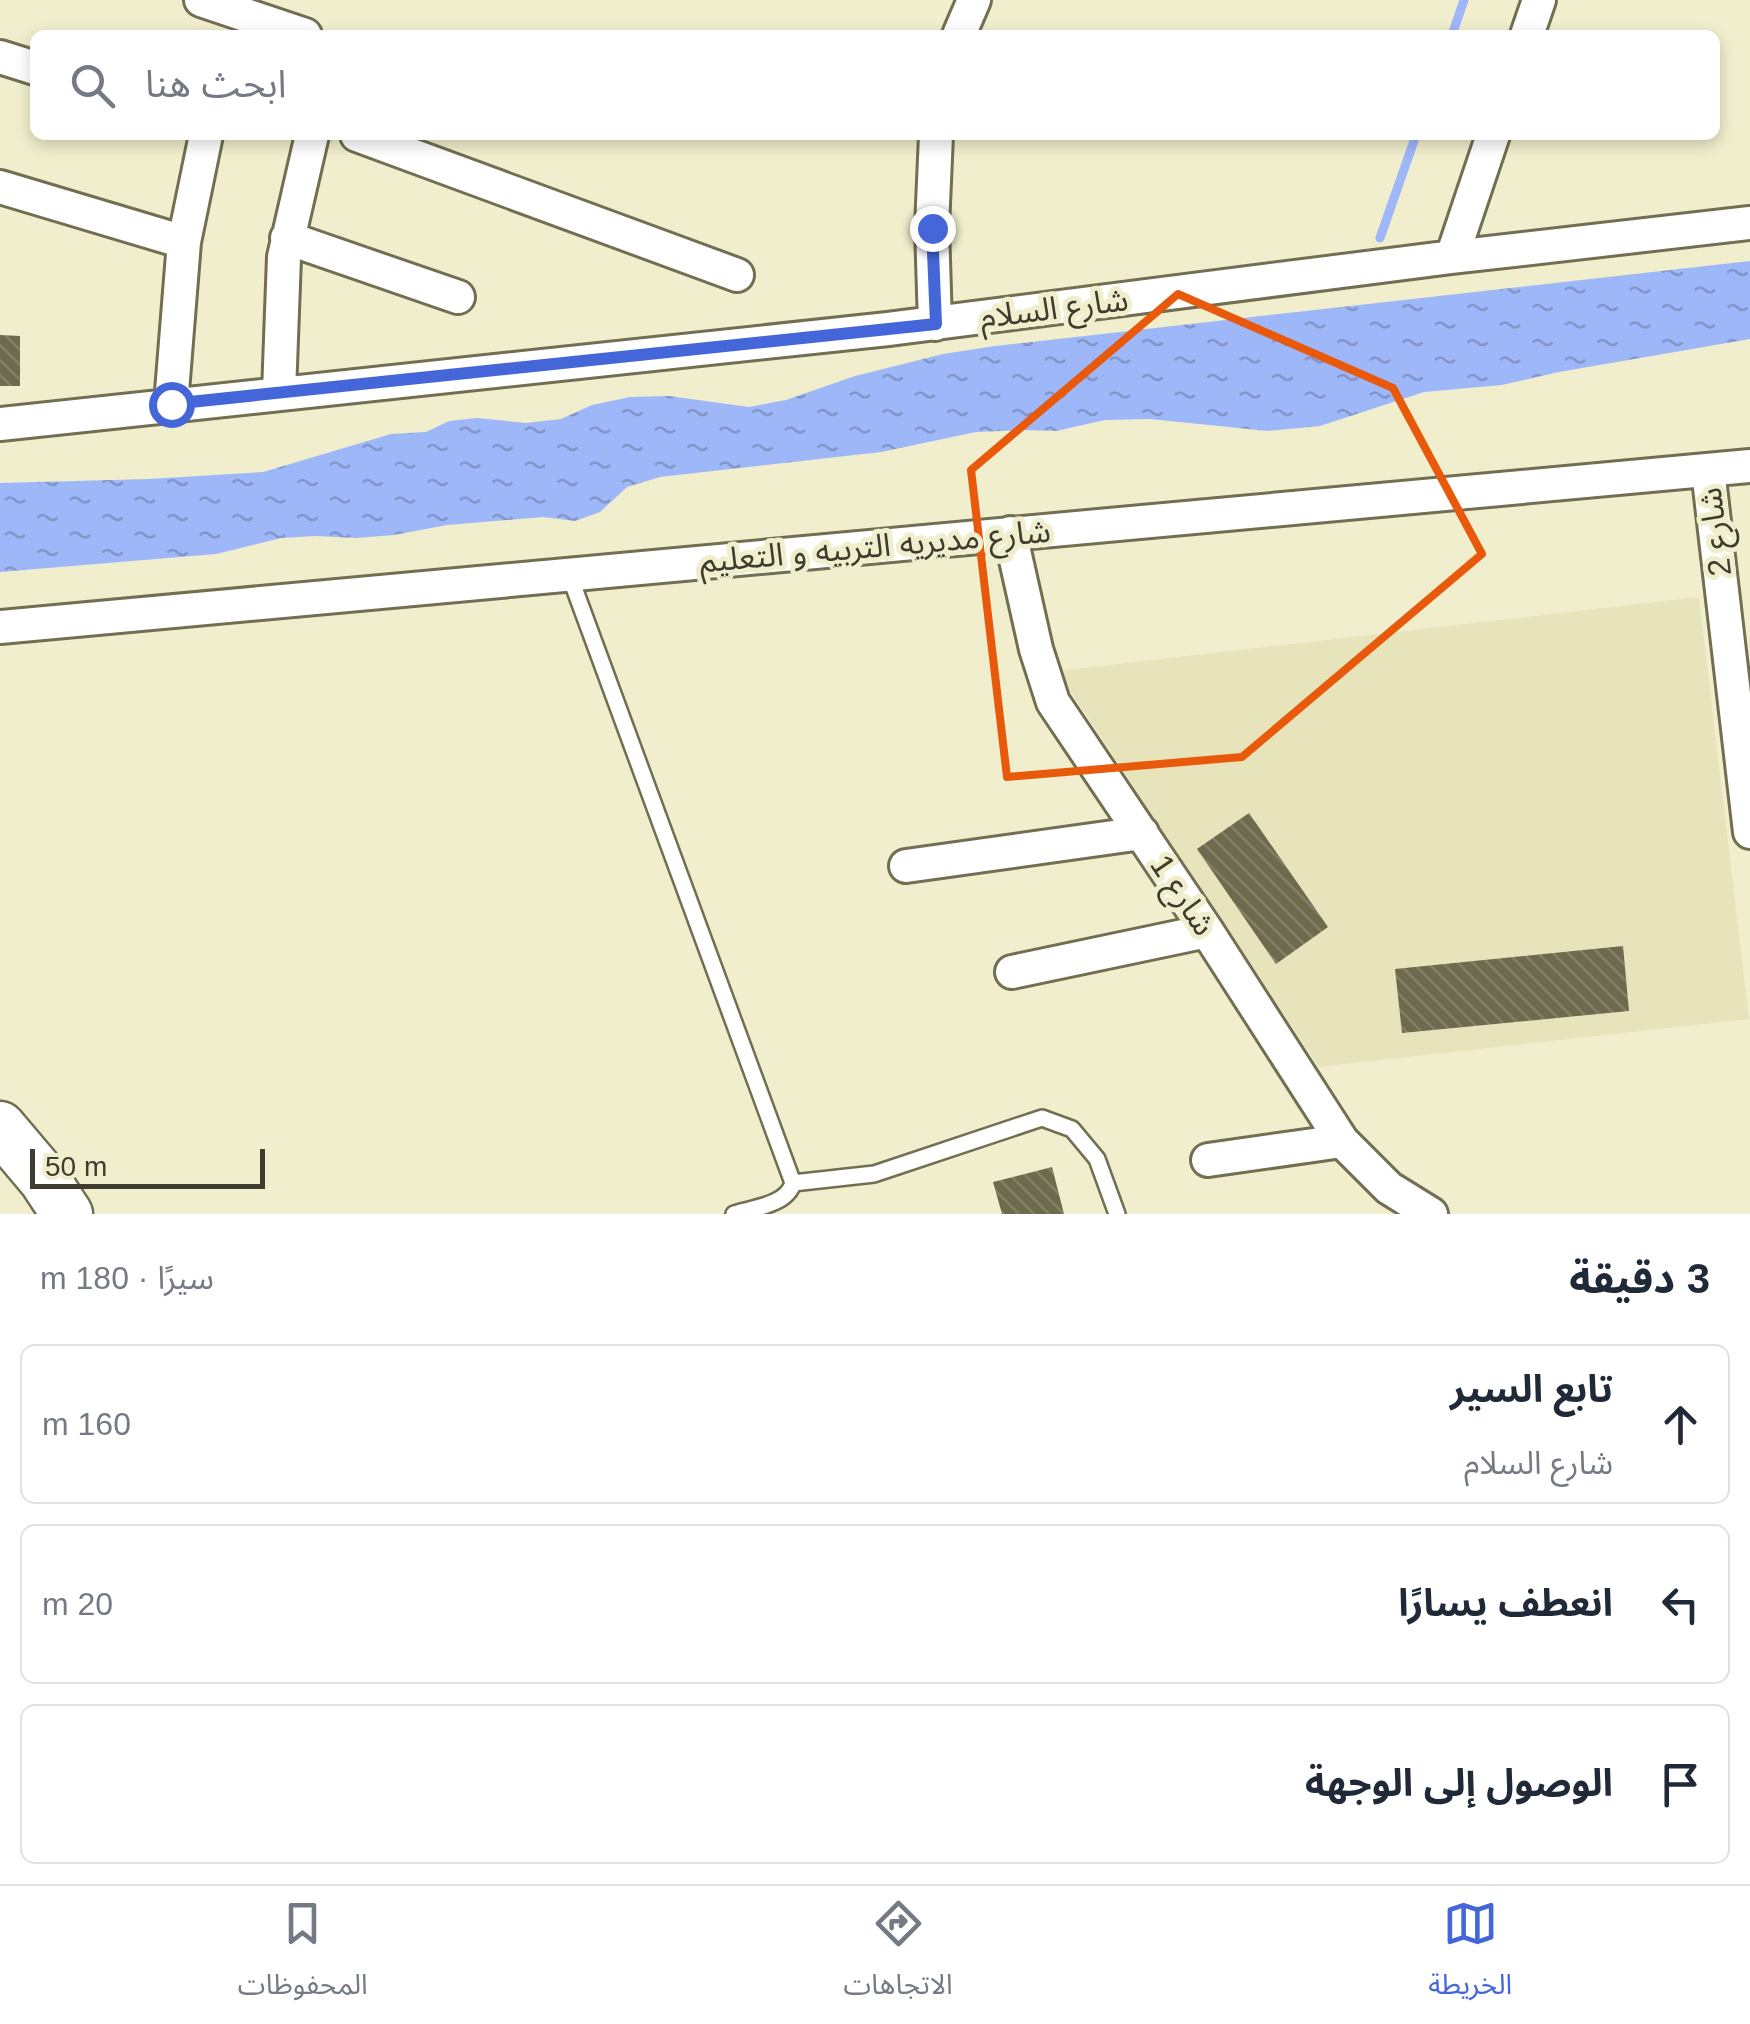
<!DOCTYPE html>
<html lang="ar">
<head>
<meta charset="utf-8">
<style>
	body { margin:0; font-family:Helvetica,"Noto Sans Arabic",sans-serif; background:#f6f6f7; color:#1f2937; direction:rtl }
	.scale { position:absolute; left:30px; bottom:25px; width:235px; box-sizing:border-box; padding-left:10px; border:5px solid #3d3c2f; border-top:0; font-size:28px; line-height:35px; white-space:nowrap; color:#3d3c2f; -webkit-text-stroke:8px #f0eecc; paint-order:stroke }
	.stop { position:absolute; width:30px; height:30px; margin:-22px; border:8px solid #4466d9; border-radius:50%; background:#fff }
	.stop.end { background:#4466d9; border-color:#fff; box-shadow:0 2px 10px #0008 }
	.list { margin:0; padding:0; list-style:none }
	h2 { display:flex; justify-content:space-between; align-items:center; height:130px; margin:0; padding:0 40px; font-size:42px }
	h2 small { font-size:32px; font-weight:400; color:#747a83 }
	.list li { display:grid; grid-template-columns:65px 1fr auto; gap:30px; align-items:center; box-sizing:border-box; height:160px; margin:0 20px 20px; padding:0 20px; border:2px solid #e0e1e3; border-radius:15px }
	.list b { display:block; font-size:38px; white-space:nowrap }
	.list p { margin:0; font-size:32px; white-space:nowrap; color:#747a83 }
	.list em { font-size:32px; font-style:normal; color:#747a83 }
	.icon { flex:none; width:55px; height:55px; fill:none; stroke:currentColor; stroke-width:2; stroke-linecap:round; stroke-linejoin:round }
	.map { position:relative; flex:none; width:1750px; height:1214px; overflow:hidden; direction:ltr }
	.search { position:absolute; background:#fff; box-shadow:0 5px 15px #0003; left:30px; right:30px; top:30px; height:110px; display:flex; align-items:center; gap:25px; box-sizing:border-box; padding:0 35px; border-radius:15px; color:#747a83; font-size:38px }
	.sheet { height:670px; background:#fff }
	nav { display:flex; justify-content:space-around; align-items:center; box-sizing:border-box; height:140px; border-top:2px solid #e0e1e3; background:#fff; font-size:28px; color:#747a83 }
	nav a { display:grid; justify-items:center; gap:5px }
	nav .on { color:#4466d9 }
	.map>svg:first-child { display:block }
	.built { fill:#e7e4bb }
	.water { fill:url(#water-ripples) }
	.lines { fill:none; stroke-linecap:round; stroke-linejoin:round }
	.stream { stroke:#9eb7f9; stroke-width:9 }
	.building { fill:url(#building-back-hatch) }
	.service-casing { stroke:#716e51; stroke-width:20 }
	.minor-casing { stroke:#716e51; stroke-width:38 }
	.primary-casing { stroke:#716e51; stroke-width:55 }
	.service { stroke:#fff; stroke-width:15 }
	.minor { stroke:#fff; stroke-width:32 }
	.primary { stroke:#fff; stroke-width:50 }
	.route { stroke:#4466d9; stroke-width:12 }
	.marked { fill:none; stroke:#e8590c; stroke-width:8; stroke-linejoin:round }
	.labels { text-anchor:middle; stroke-width:10; stroke-linejoin:round; paint-order:stroke }
	.street-label { font-size:32px; fill:#3d3c2f; stroke:#f0eecc }
</style>
</head>
<body>
<div class="map">
<svg width="1750" height="1214" viewBox="0 0 1750 1214">
	<defs>
		<pattern id="water-ripples" width="26" height="14" patternUnits="userSpaceOnUse" patternTransform="scale(2.5)"><rect width="26" height="14" fill="#9eb7f9"/><path d="M2 4q2-2 4 0t4 0M15 11q2-2 4 0t4 0" fill="none" stroke="#8296ca"/></pattern>
		<pattern id="building-back-hatch" width="6" height="6" patternUnits="userSpaceOnUse" patternTransform="scale(2.5)"><rect width="6" height="6" fill="#6d6a4d"/><path d="M-1 5l2 2M0 0l6 6M5-1l2 2" fill="none" stroke="#83806a"/></pattern>
	</defs>
	<rect width="100%" height="100%" fill="#f0eecc"/>
	<path class="built" d="M 1699,597 L 1749,1019 L 1319,1067 L 1057,671 Z"/>
	<path class="water" d="M 1750,261 L 1750,339 L 1559,372 L 1502,385 L 1424,392 L 1320,426 L 1268,431 L 1150,419 L 1105,420 L 1056,431 L 1021,430 L 976,432 L 881,452 L 660,477 L 627,487 L 600,512 L 575,521 L 543,517 L 447,525 L 394,535 L 356,538 L 316,536 L 281,538 L 216,554 L 0,572 L 0,483 L 149,479 L 263,472 L 391,434 L 426,432 L 449,421 L 477,418 L 526,423 L 561,419 L 592,405 L 630,397 L 669,396 L 749,407 L 786,400 L 855,376 L 943,354 L 995,346 Z"/>
	<g class="lines">
		<path class="stream" d="M 1452,35 L 1464,0
			M 1380,238 L 1416,135"/>
	</g>
	<path class="building" d="M 0,335 L 20,336 L 20,386 L 0,386 Z
		M 1249,813 L 1328,927 L 1276,964 L 1197,849 Z
		M 1623,946 L 1629,1011 L 1402,1033 L 1395,969 Z
		M 1052,1167 L 1064,1214 L 1002,1214 L 993,1182 Z"/>
	<g class="lines">
		<g class="service-casing">
			<path id="service" d="M 569,574 L 793,1183 C 787,1205 753,1208 734,1214
				M 793,1183 L 874,1174 L 1042,1118 L 1072,1129 L 1097,1159 L 1117,1214"/>
		</g>
		<g class="minor-casing">
			<path id="minor" d="M 201,0 L 305,35
				M 959,35 L 974,0
				M 1527,35 L 1539,0
				M 0,57 L 35,68
				M 357,135 L 737,275
				M 0,187 L 184,242
				M 287,238 L 458,297
				M 1452,257 L 1493,135
				M 935,324 L 932,227 L 936,135
				M 279,393 L 284,257 L 312,135
				M 171,404 L 184,242 L 206,135
				M 0,424 L 888,329 L 1452,257 L 1750,223
				M 1708,470 L 1750,832
				M 1010,533 L 1036,649 L 1053,702 L 1207,931 L 1342,1141 L 1389,1188 L 1431,1214
				M 0,627 L 1750,466
				M 906,866 L 1142,833
				M 1012,972 L 1207,931
				M 1208,1160 L 1342,1141"/>
		</g>
		<g class="primary-casing">
			<path id="primary" d="M 0,1127 L 44,1179 L 67,1214"/>
		</g>
		<use href="#service" class="service"/>
		<use href="#minor" class="minor"/>
		<use href="#primary" class="primary"/>
	</g>
	<g class="lines">
		<path class="route" d="M 171,404 L 936,324 L 932,228"/>
	</g>
	<path class="marked" d="M 1178,294 L 1393,388 L 1482,554 L 1242,757 L 1007,777 L 971,470 Z"/>
	<g class="labels">
		<g class="street-label">
			<text transform="translate(1054 308) rotate(-7)" y="11">شارع السلام</text>
			<text transform="translate(1715 532) rotate(-97)" y="11">شارع 2</text>
			<text transform="translate(875 546) rotate(-5)" y="11">شارع مديريه التربيه و التعليم</text>
			<text transform="translate(1183 895) rotate(56)" y="11">شارع 1</text>
		</g>
	</g>
</svg>
<div class="scale">50 m</div>
<div class="stop" style="left:171px;top:404px"></div>
<div class="stop end" style="left:932px;top:228px"></div>
<div class="search"><svg class="icon" aria-label="search" viewBox="0 0 24 24"><circle cx="10" cy="10" r="6"/><path d="M15 15l6 6"/></svg>ابحث هنا</div>
</div>
<section class="sheet">
<h2>3 دقيقة<small>سيرًا · 180 m</small></h2>
<ul class="list">
<li><svg class="icon" aria-label="ahead" viewBox="0 0 24 24"><path d="M12 20V5M6 11l6-6 6 6"/></svg><div><b>تابع السير</b><p>شارع السلام</p></div><em>160 m</em></li>
<li><svg class="icon" aria-label="left" viewBox="0 0 24 24"><path d="M17 20v-9H6M10 6l-5 5 5 5"/></svg><div><b>انعطف يسارًا</b></div><em>20 m</em></li>
<li><svg class="icon" aria-label="arrive" viewBox="0 0 24 24"><path d="M6 21V4h12l-3 4 3 4H6"/></svg><div><b>الوصول إلى الوجهة</b></div></li>
</ul>
</section>
<nav>
<a class="on"><svg class="icon" aria-label="map" viewBox="0 0 24 24"><path d="M3 6l6-2 6 2 6-2v14l-6 2-6-2-6 2zM9 4v14M15 6v14"/></svg>الخريطة</a>
<a><svg class="icon" aria-label="directions" viewBox="0 0 24 24"><path d="M12 3l9 9-9 9-9-9zM9 14v-3h6M13 9l2 2-2 2"/></svg>الاتجاهات</a>
<a><svg class="icon" aria-label="saved" viewBox="0 0 24 24"><path d="M7 4h10v16l-5-4-5 4z"/></svg>المحفوظات</a>
</nav>
</body>
</html>
